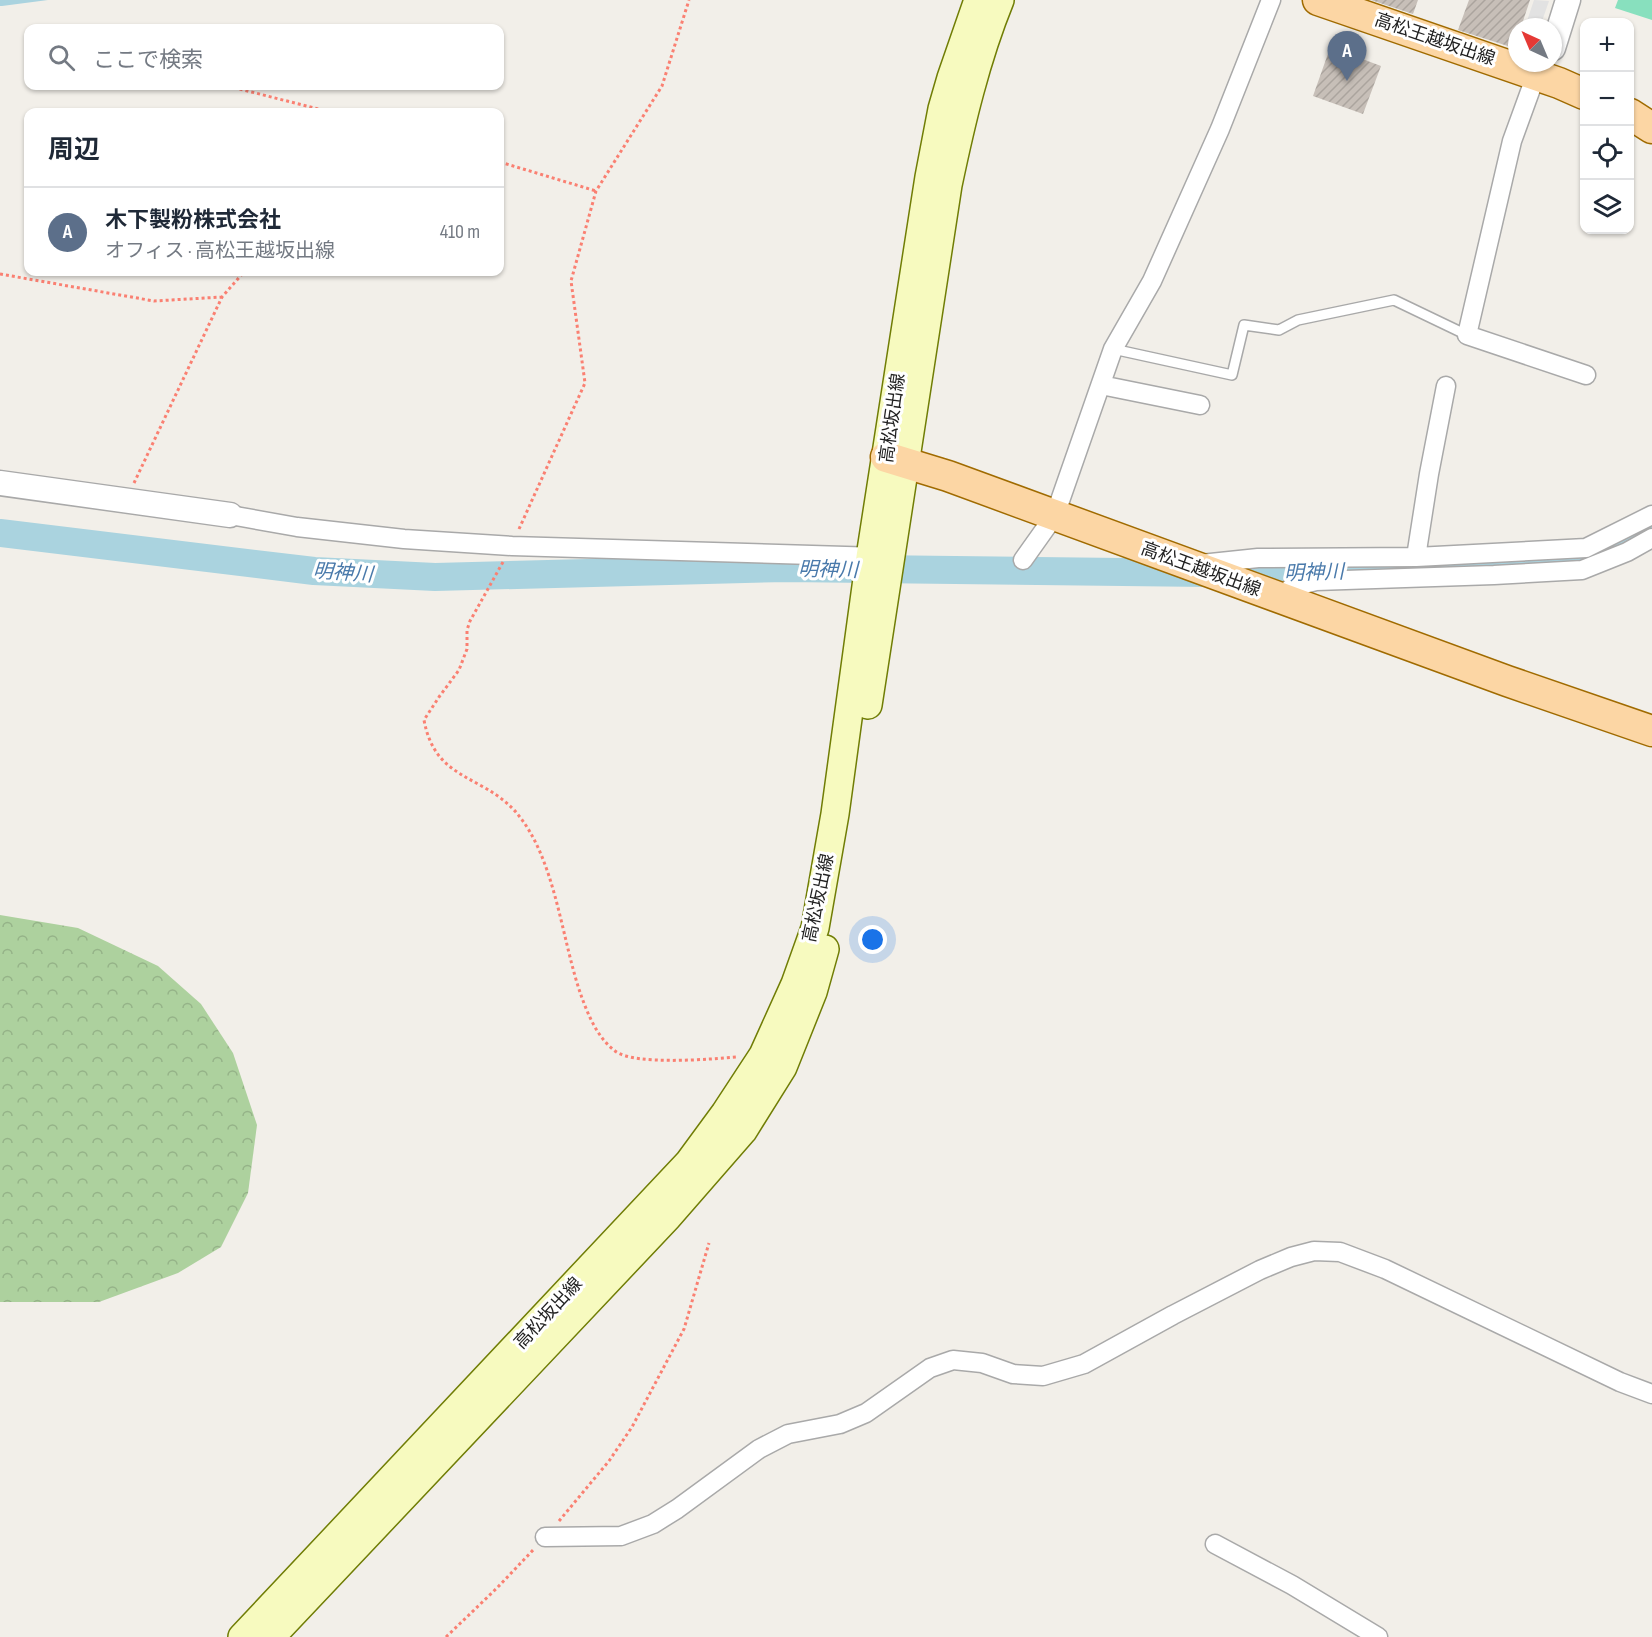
<!DOCTYPE html>
<html lang="ja">
<head>
<meta charset="utf-8">
<style>
	body { margin:0; font-family:"Sofia Sans Condensed","Noto Sans JP",sans-serif; background:#f6f6f7; color:#1f2937 }
	.controls { position:absolute; right:18px; top:18px; display:grid; overflow:hidden; border-radius:12px; box-shadow:0 2px 4px #0004 }
	.controls button { width:54px; height:54px; display:grid; place-items:center; padding:0; border:0; border-bottom:2px solid #e0e1e3; background:#fff; color:#1f2937; font:30px sans-serif }
	.compass { position:absolute; left:1508px; top:18px; width:54px; height:54px; border-radius:50%; background:#fff; box-shadow:0 2px 4px #0004; rotate:316deg }
	.you { position:absolute; left:873px; top:940px; width:21px; height:21px; margin:-15px; border:4px solid #fff; border-radius:50%; background:#1a73e8; box-shadow:0 0 0 9px #1a73e833 }
	.badge { display:grid; place-items:center; width:39px; height:39px; border-radius:50%; background:#0b8043; color:#fff; font-size:20px; font-weight:700 }
	.pin { position:absolute; translate:-50% -50px; filter:drop-shadow(0 2px 3px #0008) }
	.pin::after { content:''; position:absolute; top:32px; width:21px; height:18px; background:inherit; clip-path:polygon(0 0,100% 0,50% 100%) }
	.list { margin:0; padding:0; list-style:none }
	h2 { display:flex; justify-content:space-between; align-items:center; height:78px; margin:0; padding:0 24px; font-size:26px }
	h2 small { font-size:20px; font-weight:400; color:#747a83 }
	.list li { display:grid; grid-template-columns:39px 1fr auto; gap:18px; align-items:center; box-sizing:border-box; height:90px; padding:0 24px; border-top:2px solid #e0e1e3 }
	.list b { display:block; font-size:22px; white-space:nowrap }
	.list p { margin:0; font-size:20px; white-space:nowrap; color:#747a83 }
	.list em { font-size:20px; font-style:normal; color:#747a83 }
	.icon { flex:none; width:33px; height:33px; fill:none; stroke:currentColor; stroke-width:2; stroke-linecap:round; stroke-linejoin:round }
	.map { position:relative; flex:none; width:1652px; height:1637px; overflow:hidden }
	.search { position:absolute; background:#fff; box-shadow:0 2px 4px #0004; left:24px; top:24px; width:480px; height:66px; display:flex; align-items:center; gap:15px; box-sizing:border-box; padding:0 21px; border-radius:12px; color:#747a83; font-size:22px }
	.panel { position:absolute; background:#fff; box-shadow:0 2px 4px #0004; left:24px; top:108px; width:480px; height:168px; border-radius:12px }
	.map>svg:first-child { display:block }
	.forest { fill:url(#forest-crowns) }
	.pitch { fill:#88e0be }
	.parking { fill:#e2e2e2 }
	.water { fill:#aad3df }
	.lines { fill:none; stroke-linecap:round; stroke-linejoin:round }
	.river { stroke:#aad3df; stroke-width:28 }
	.building { fill:url(#building-hatch) }
	.service-casing { stroke:#a9a9a9; stroke-width:12 }
	.minor-casing { stroke:#a9a9a9; stroke-width:21 }
	.tertiary-casing { stroke:#a9a9a9; stroke-width:27 }
	.secondary-casing { stroke:#707d05; stroke-width:30 }
	.primary-casing { stroke:#a06b00; stroke-width:33 }
	.path { stroke:#fa8072; stroke-width:3; stroke-dasharray:3 3; stroke-linecap:butt }
	.service { stroke:#fff; stroke-width:9 }
	.minor { stroke:#fff; stroke-width:18 }
	.tertiary { stroke:#fff; stroke-width:24 }
	.secondary { stroke:#f7fabf; stroke-width:27 }
	.primary { stroke:#fcd6a4; stroke-width:30 }
	.labels { text-anchor:middle; stroke-width:6; stroke-linejoin:round; paint-order:stroke }
	.street-label { font-size:18px; fill:#222; stroke:#fff }
	.water-label { font-size:20px; font-style:italic; fill:#4a7aab; stroke:#fff }
</style>
</head>
<body>
<div class="map">
<svg width="1652" height="1637" viewBox="0 0 1652 1637">
	<defs>
		<pattern id="forest-crowns" width="20" height="18" patternUnits="userSpaceOnUse" patternTransform="scale(1.5)"><rect width="20" height="18" fill="#add19e"/><path d="M2 6a3 3 0 1 1 6 0M12 15a3 3 0 1 1 6 0" fill="none" stroke="#95b388"/></pattern>
		<pattern id="building-hatch" width="6" height="6" patternUnits="userSpaceOnUse" patternTransform="scale(1.5)"><rect width="6" height="6" fill="#c7bfb8"/><path d="M-1 1l2-2M0 6l6-6M5 7l2-2" fill="none" stroke="#aba49e"/></pattern>
	</defs>
	<rect width="100%" height="100%" fill="#f2efe9"/>
	<path class="forest" d="M 0,915 L 78,928 L 158,966 L 201,1004 L 233,1053 L 257,1125 L 248,1193 L 221,1247 L 178,1273 L 99,1302 L 0,1302 Z"/>
	<path class="pitch" d="M 1618,0 L 1652,0 L 1652,20 L 1615,8 Z"/>
	<path class="parking" d="M 1534,0 L 1549,1 L 1540,27 L 1525,27 Z"/>
	<path class="water" d="M 0,0 L 48,0 L 2,6 L 0,6 Z"/>
	<g class="lines">
		<path class="river" d="M 0,533 L 314,571 L 435,577 L 786,568 L 1287,574 L 1508,562 L 1569,562 L 1604,552 L 1652,527"/>
	</g>
	<path class="building" d="M 1371,0 L 1418,0 L 1413,14 Z
		M 1469,0 L 1530,0 L 1521,27 L 1517,27 L 1517,39 L 1514,48 L 1458,30 Z
		M 1340,45 L 1359,52 L 1357,57 L 1381,66 L 1363,114 L 1313,96 L 1330,48 L 1338,51 Z"/>
	<g class="lines">
		<g class="service-casing">
			<path id="service" d="M 1113,349 L 1232,375 L 1244,325 L 1279,330 L 1298,320 L 1394,300 L 1467,335"/>
		</g>
		<g class="minor-casing">
			<path id="minor" d="M 1536,75 L 1512,141 L 1467,335 L 1586,375
				M 1101,385 L 1200,405
				M 230,515 L 297,527 L 404,539 L 512,546 L 879,557
				M 1416,557 L 1429,474 L 1446,386
				M 1023,560 L 1055,515 L 1113,349 L 1152,281 L 1220,129 L 1271,0
				M 1201,564 L 1258,558 L 1416,557 L 1586,548 L 1652,515
				M 1279,598 L 1292,587 L 1316,581 L 1494,575 L 1582,570 L 1627,552 L 1652,538
				M 545,1537 L 621,1536 L 653,1524 L 677,1509 L 759,1449 L 788,1434 L 840,1424 L 866,1413 L 930,1368 L 953,1360 L 982,1363 L 1013,1374 L 1043,1376 L 1084,1364 L 1173,1315 L 1260,1270 L 1291,1257 L 1314,1251 L 1340,1252 L 1385,1269 L 1620,1382 L 1652,1394
				M 1215,1544 L 1292,1585 L 1378,1637"/>
		</g>
		<g class="tertiary-casing">
			<path id="tertiary" d="M 1553,48 L 1568,0
				M 0,483 L 230,515"/>
		</g>
		<g class="secondary-casing">
			<path id="secondary" d="M 868,705 L 948,185 C 961,123 976,59 1000,0
				M 242,1637 L 689,1162 L 725,1113 L 763,1055 L 795,984 L 815,928 L 835,814 L 870,557 L 929,177 L 942,109 L 951,78 L 978,0
				M 271,1637 L 668,1217 L 743,1131 L 783,1067 L 813,992 L 825,949"/>
		</g>
		<g class="primary-casing">
			<path id="primary" d="M 1318,0 L 1559,83 L 1584,94
				M 1630,114 L 1652,128
				M 886,457 L 948,476 L 1507,681 L 1652,731"/>
		</g>
		<path class="path" d="M 228,86 L 330,112
			M 500,162 L 596,191
			M 0,274 L 154,301 L 222,297
			M 134,483 L 222,297 L 244,272
			M 519,529 L 585,383 L 571,281 L 596,191 L 662,86 L 689,0
			M 503,562 L 470,621 L 467,630 L 467,649 L 459,670 L 439,697 L 424,720 C 435,780 480,774 514,810 C 556,856 561,940 582,998 C 589,1017 598,1038 615,1051 C 635,1066 712,1059 737,1057
			M 559,1521 L 609,1461 L 632,1427 L 684,1329 L 709,1243
			M 446,1637 L 497,1588 L 535,1548"/>
		<use href="#service" class="service"/>
		<use href="#minor" class="minor"/>
		<use href="#tertiary" class="tertiary"/>
		<use href="#secondary" class="secondary"/>
		<use href="#primary" class="primary"/>
	</g>
	<g class="labels">
		<g class="street-label">
			<text transform="translate(1435 39) rotate(19)" y="6">高松王越坂出線</text>
			<text transform="translate(892 418) rotate(-82)" y="6">高松坂出線</text>
			<text transform="translate(1201 569) rotate(20)" y="6">高松王越坂出線</text>
			<text transform="translate(818 898) rotate(-78)" y="6">高松坂出線</text>
			<text transform="translate(548 1313) rotate(-47)" y="6">高松坂出線</text>
		</g>
		<g class="water-label">
			<text transform="translate(828 569) rotate(1)" y="7">明神川</text>
			<text transform="translate(343 572) rotate(4)" y="7">明神川</text>
			<text transform="translate(1314 572) rotate(-2)" y="7">明神川</text>
		</g>
	</g>
</svg>
<div class="controls">
<button>+</button>
<button>−</button>
<button><svg class="icon" aria-label="locate" viewBox="0 0 24 24"><circle cx="12" cy="12" r="6"/><path d="M12 2v4M12 18v4M2 12h4M18 12h4"/></svg></button>
<button><svg class="icon" aria-label="layers" viewBox="0 0 24 24"><path d="M12 4l9 5-9 5-9-5zM3 14l9 5 9-5"/></svg></button>
</div>
<svg class="compass" viewBox="-18 -18 36 36"><path d="M0-13l5 13h-10z" fill="#e53935"/><path d="M0 13l5-13h-10z" fill="#747a83"/></svg>
<div class="you"></div>
<div class="pin badge" style="left:1347px;top:81px;background:#5c6f8a">A</div>
<div class="search"><svg class="icon" aria-label="search" viewBox="0 0 24 24"><circle cx="10" cy="10" r="6"/><path d="M15 15l6 6"/></svg>ここで検索</div>
<section class="panel">
<h2>周辺<small></small></h2>
<ul class="list">
<li><span class="badge" style="background:#5c6f8a">A</span><div><b>木下製粉株式会社</b><p>オフィス · 高松王越坂出線</p></div><em>410 m</em></li>
</ul>
</section>
</div>
</body>
</html>
